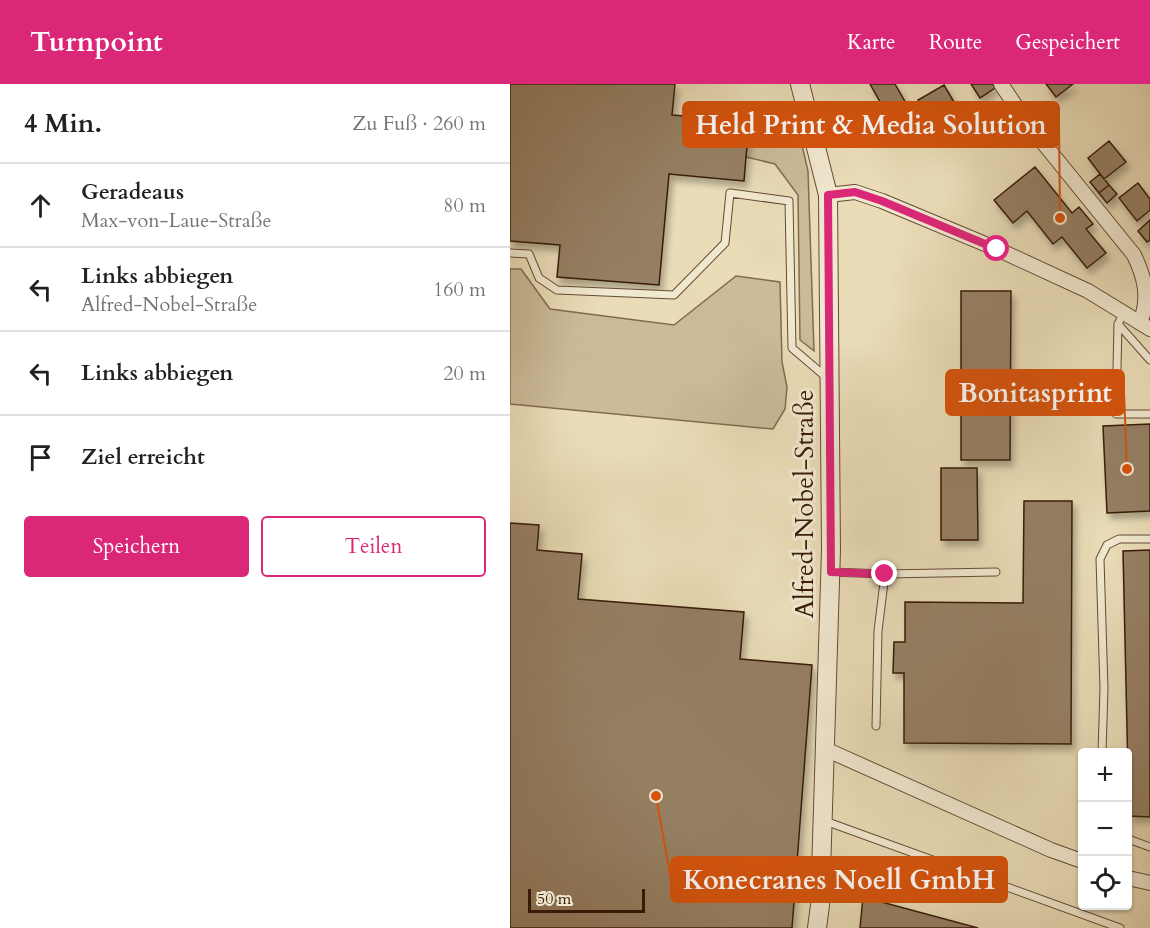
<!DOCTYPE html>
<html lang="de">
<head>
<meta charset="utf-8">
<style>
	body { margin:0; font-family:Cardo,serif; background:#f6f6f6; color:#202124 }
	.controls { position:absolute; right:18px; bottom:18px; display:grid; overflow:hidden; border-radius:6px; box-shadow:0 2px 4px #0004 }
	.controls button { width:54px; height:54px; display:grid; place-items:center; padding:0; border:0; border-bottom:2px solid #e0e0e0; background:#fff; color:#202124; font:30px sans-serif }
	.scale { position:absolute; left:18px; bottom:15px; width:117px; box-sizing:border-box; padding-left:6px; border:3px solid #391b08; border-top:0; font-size:16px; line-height:21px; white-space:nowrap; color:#391b08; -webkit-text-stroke:4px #f1e8d0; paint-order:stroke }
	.stop { position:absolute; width:18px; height:18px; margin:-14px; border:4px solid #db2777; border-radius:50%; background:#fff }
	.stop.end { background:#db2777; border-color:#fff; box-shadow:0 2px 6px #0008 }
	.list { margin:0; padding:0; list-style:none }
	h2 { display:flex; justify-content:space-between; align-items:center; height:78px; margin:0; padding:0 24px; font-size:26px }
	h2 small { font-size:20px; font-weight:400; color:#757577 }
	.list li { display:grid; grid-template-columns:39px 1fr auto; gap:18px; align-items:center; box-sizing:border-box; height:84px; padding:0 24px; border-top:2px solid #e0e0e0 }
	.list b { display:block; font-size:22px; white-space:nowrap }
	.list p { margin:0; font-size:20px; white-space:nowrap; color:#757577 }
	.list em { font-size:20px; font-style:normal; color:#757577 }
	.actions { display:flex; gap:12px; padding:18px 24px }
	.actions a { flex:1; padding:14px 0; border:2px solid #db2777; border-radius:6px; text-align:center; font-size:21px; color:#db2777 }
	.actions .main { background:#db2777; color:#fff }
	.icon { flex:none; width:33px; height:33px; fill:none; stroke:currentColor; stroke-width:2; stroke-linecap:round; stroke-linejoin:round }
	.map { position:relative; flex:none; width:640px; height:844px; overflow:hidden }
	header { display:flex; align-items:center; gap:36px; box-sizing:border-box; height:84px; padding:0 30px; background:#db2777; color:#fff }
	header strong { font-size:28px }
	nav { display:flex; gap:33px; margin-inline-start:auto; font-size:21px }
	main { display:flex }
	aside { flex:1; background:#fff }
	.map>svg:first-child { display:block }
	.green { fill:#cbbb99; stroke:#826b50; stroke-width:1.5 }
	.building { fill:#957f63; stroke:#391b08; stroke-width:1.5; filter:url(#shadow) }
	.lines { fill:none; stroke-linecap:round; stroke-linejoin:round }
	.service-casing { stroke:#654b34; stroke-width:9 }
	.minor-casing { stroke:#654b34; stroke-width:16 }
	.tertiary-casing { stroke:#654b34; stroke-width:20 }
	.service { stroke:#f1e8d0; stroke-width:7 }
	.minor { stroke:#f1e8d0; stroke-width:14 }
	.tertiary { stroke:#f1e8d0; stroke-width:18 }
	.route { stroke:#db2777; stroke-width:8 }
	.labels { text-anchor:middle; stroke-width:6; stroke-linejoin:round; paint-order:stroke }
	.street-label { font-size:26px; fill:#391b08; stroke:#f1e8d0 }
	.leader { fill:none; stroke:#d6530c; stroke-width:2 }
	.callout-dot { fill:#d6530c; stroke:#f1e8d0; stroke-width:2 }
	.callout { fill:#d6530c; stroke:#d6530c; stroke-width:2 }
	.callout-label { font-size:27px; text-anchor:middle; font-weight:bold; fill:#fff }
</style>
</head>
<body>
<header>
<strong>Turnpoint</strong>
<nav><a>Karte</a><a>Route</a><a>Gespeichert</a></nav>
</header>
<main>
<aside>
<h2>4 Min.<small>Zu Fuß · 260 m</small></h2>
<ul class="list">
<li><svg class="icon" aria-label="ahead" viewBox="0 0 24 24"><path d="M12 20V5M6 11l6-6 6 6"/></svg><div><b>Geradeaus</b><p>Max-von-Laue-Straße</p></div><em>80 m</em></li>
<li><svg class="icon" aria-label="left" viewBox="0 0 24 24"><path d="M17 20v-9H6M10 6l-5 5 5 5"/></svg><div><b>Links abbiegen</b><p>Alfred-Nobel-Straße</p></div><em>160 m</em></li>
<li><svg class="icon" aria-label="left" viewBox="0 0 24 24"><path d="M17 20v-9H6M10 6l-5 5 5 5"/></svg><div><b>Links abbiegen</b></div><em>20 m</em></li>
<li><svg class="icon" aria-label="arrive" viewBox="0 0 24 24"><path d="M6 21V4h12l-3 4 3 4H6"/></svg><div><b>Ziel erreicht</b></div></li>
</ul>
<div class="actions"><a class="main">Speichern</a><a>Teilen</a></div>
</aside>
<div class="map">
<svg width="640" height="844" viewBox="0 0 640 844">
	<defs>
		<filter id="shadow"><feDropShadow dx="3.5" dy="6" stdDeviation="3" flood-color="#0004"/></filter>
	</defs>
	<rect width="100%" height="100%" fill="#e9dcb7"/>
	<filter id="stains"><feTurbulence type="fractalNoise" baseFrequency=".00333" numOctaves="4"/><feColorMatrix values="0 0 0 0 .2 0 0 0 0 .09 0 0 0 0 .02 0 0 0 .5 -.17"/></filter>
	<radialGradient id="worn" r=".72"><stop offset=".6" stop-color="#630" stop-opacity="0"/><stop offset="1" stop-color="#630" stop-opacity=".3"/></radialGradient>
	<path class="green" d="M 246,28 L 292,61 L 298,87 L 304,267 L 290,256 L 288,111 L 265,80 L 236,73 L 239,37 Z
		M 0,185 L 11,185 L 40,225 L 164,241 L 226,192 L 270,198 L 272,278 L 277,303 L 275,325 L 263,345 L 0,320 Z"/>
	<path class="building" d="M 0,0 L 165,0 L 162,31 L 239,37 L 234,97 L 159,90 L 149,201 L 47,193 L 50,161 L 0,157 Z
		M 360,0 L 385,0 L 397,21 L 378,32 Z
		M 461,0 L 483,0 L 485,4 L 470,14 Z
		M 536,0 L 563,0 L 546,13 Z
		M 434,1 L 451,30 L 424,46 L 408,16 Z
		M 599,57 L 616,78 L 594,95 L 578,74 Z
		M 525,83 L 562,129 L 569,123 L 583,140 L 576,145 L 596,169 L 577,184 L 552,153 L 543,160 L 517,127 L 503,139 L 484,116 Z
		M 590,90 L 599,101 L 589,109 L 580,98 Z
		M 628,99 L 640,115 L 640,126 L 627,137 L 609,114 Z
		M 599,101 L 607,110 L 597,119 L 589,109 Z
		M 640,136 L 640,156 L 637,158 L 628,147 Z
		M 451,207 L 501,207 L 500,376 L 451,376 Z
		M 640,340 L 640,427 L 597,429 L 593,342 Z
		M 431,384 L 467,384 L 468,456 L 431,456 Z
		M 514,417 L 562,417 L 561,660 L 394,659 L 394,589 L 383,589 L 384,558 L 395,558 L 395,518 L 513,519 Z
		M 0,439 L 29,441 L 27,466 L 72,470 L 68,515 L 234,528 L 230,575 L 302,581 L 282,844 L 0,844 Z
		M 640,466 L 640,733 L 619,732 L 613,467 Z
		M 353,813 L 468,844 L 350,844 Z"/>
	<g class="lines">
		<g class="service-casing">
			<path id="service" d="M 0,169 L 19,170 L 29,194 L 47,206 L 164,211 L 215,159 L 220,109 L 279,117 L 282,264 L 316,293
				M 614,228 L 608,240 L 606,330 L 640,330
				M 608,240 L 640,276
				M 321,488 L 375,490 L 368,547 L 366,642
				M 375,490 L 486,488
				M 592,668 L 594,605 L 590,475 L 597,461 L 609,455 L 640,455
				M 315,737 L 610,844
				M 618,755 L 640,763"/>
		</g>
		<g class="minor-casing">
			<path id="minor" d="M 491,0 L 518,40 L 624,171 C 635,194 640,214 630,239
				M 318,111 L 345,108 L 372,117 L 487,165 L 578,207 L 640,245
				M 315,665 L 541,766 L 572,777
				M 618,794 L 640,799"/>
		</g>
		<g class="tertiary-casing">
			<path id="tertiary" d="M 290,0 L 318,111 L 321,466 L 310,821 L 307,844"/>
		</g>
		<use href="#service" class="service"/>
		<use href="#minor" class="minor"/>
		<use href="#tertiary" class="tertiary"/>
	</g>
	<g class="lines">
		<path class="route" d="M 375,490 L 321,488 L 318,111 L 345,108 L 372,117 L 487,165"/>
	</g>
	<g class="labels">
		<g class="street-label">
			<text transform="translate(294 420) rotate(-90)" y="9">Alfred-Nobel-Straße</text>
		</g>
	</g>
	<path class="leader" d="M550 134L549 40M617 385L614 308M146 712L161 796"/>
	<g class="callout-dot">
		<circle cx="550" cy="134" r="6"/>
		<circle cx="617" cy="385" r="6"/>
		<circle cx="146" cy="712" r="6"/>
	</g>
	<g class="callout">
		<rect x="173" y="18" width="376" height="45" rx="6"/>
		<rect x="436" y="286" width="178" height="45" rx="6"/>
		<rect x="161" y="773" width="336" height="45" rx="6"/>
	</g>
	<g class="callout-label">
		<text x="361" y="50">Held Print &amp; Media Solution</text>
		<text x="525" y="318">Bonitasprint</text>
		<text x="329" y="805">Konecranes Noell GmbH</text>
	</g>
	<rect width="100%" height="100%" filter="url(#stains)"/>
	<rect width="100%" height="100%" fill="url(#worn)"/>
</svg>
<div class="controls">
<button>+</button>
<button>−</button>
<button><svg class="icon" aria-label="locate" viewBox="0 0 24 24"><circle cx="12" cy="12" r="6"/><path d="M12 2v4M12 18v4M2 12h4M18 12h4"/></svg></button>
</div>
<div class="scale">50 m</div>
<div class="stop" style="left:487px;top:165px"></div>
<div class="stop end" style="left:375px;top:490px"></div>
</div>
</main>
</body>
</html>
